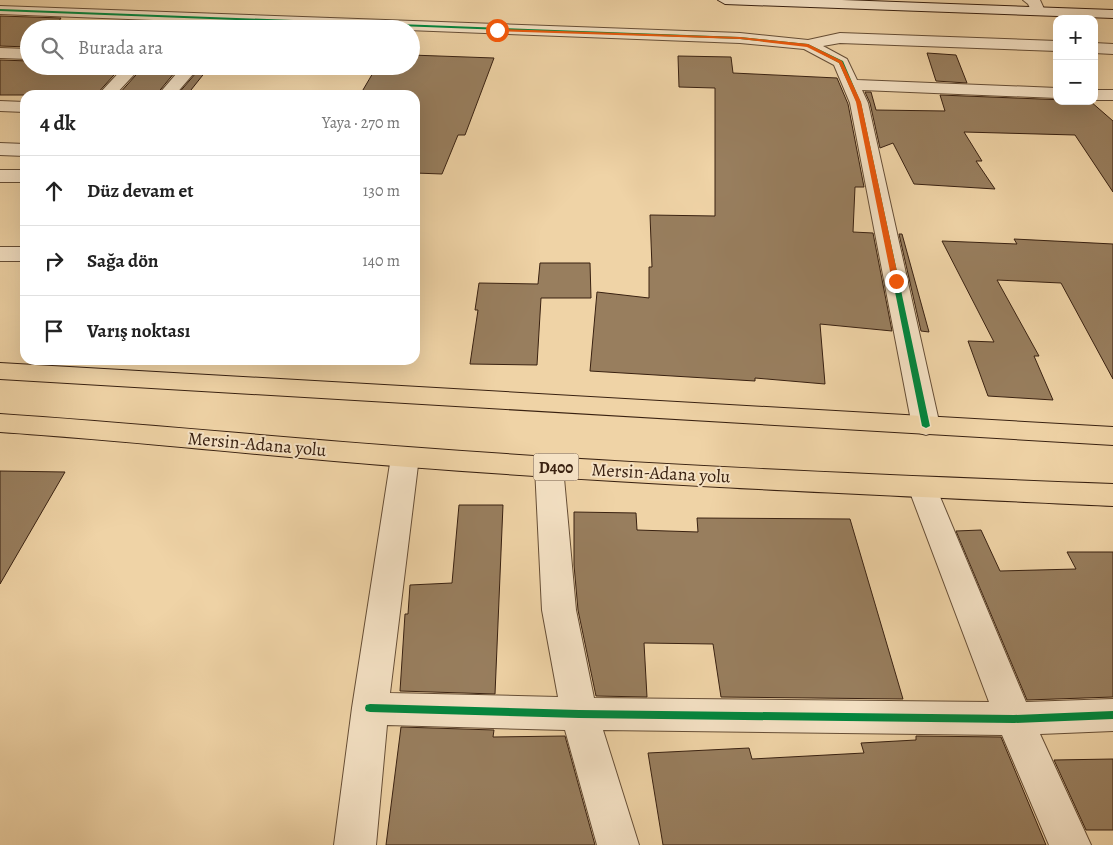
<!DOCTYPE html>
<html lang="tr">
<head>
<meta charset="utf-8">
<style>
	body { margin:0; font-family:Alegreya,serif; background:#f6f6f6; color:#222 }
	.controls { position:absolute; right:15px; top:15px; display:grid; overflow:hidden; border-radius:10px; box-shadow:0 5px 20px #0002 }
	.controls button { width:45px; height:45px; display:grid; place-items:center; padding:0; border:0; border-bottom:1px solid #e0e0e0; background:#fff; color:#222; font:25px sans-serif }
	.stop { position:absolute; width:15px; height:15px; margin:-11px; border:4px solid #ea580c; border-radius:50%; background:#fff }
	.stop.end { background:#ea580c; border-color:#fff; box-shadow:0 1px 5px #0008 }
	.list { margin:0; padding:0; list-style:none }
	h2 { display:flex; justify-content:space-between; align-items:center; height:65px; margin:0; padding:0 20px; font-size:21px }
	h2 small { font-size:16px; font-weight:400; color:#767676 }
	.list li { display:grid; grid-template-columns:32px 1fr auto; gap:15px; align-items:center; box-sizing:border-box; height:70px; padding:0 20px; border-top:1px solid #e0e0e0 }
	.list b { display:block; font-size:19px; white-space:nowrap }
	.list em { font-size:16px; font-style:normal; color:#767676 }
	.icon { flex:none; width:28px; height:28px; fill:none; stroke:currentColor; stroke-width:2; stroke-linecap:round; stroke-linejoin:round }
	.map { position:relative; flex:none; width:1113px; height:845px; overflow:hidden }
	.search { position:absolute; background:#fff; box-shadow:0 5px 20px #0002; left:20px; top:20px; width:400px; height:55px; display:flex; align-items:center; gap:12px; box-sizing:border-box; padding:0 18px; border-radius:28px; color:#767676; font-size:19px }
	.panel { position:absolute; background:#fff; box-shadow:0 5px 20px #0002; left:20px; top:90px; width:400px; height:275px; border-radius:15px }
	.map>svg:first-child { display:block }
	.building { fill:#987e5e; stroke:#392111 }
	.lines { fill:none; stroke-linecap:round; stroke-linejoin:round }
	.street-casing { stroke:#664e36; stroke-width:2 }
	.secondary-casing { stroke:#392111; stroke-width:2 }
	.highway-casing { stroke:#392111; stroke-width:2 }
	.street { fill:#f5e2c5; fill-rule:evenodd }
	.secondary { fill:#f5e2c5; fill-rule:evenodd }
	.highway { fill:#efd3a6; fill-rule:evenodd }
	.cycleway-casing { stroke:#f5e2c5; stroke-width:3 }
	.cycleway { fill:#00873e; fill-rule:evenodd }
	.route { fill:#ea580c }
	.labels { text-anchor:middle; stroke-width:4; stroke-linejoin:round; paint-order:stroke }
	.shield { fill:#f5e2c5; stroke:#715b47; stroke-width:1 }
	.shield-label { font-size:16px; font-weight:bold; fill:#392111 }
	.street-label { font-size:18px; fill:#392111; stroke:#f5e2c5 }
</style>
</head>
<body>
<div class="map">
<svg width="1113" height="845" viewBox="0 0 1113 845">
	<rect width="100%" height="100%" fill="#efd3a6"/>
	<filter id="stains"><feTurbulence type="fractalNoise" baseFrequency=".004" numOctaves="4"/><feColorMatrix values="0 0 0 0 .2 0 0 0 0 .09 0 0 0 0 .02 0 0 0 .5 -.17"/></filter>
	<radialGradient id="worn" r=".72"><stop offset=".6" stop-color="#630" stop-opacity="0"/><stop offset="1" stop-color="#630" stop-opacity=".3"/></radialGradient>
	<path class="building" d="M 0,16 L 61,18 L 59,21 L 157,22 L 243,26 L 241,29 L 29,29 L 29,47 L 0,46 Z
		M 927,53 L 956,55 L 967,83 L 936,81 Z
		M 411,55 L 494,58 L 465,135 L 458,135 L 442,174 L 415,173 L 415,95 L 360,95 L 377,66 L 411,66 Z
		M 678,56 L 731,57 L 733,73 L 837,78 L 848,104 L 864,187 L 855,187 L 853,232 L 873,233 L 892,331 L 820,324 L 825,384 L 755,378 L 755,381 L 590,371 L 597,292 L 649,298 L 649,267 L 652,267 L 650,215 L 715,216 L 715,88 L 679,87 Z
		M 0,60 L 29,61 L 29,66 L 122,66 L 96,95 L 0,95 Z
		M 144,66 L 180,66 L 156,95 L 118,95 Z
		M 202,66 L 210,66 L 187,95 L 177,95 Z
		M 865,92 L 871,92 L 876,110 L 945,111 L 940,95 L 1090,101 L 1113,121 L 1113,192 L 1075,135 L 964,132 L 982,161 L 976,161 L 995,189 L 914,184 L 893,143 L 880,148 L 870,103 Z
		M 899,234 L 902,234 L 929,332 L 921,331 Z
		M 1014,239 L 1113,244 L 1113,379 L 1061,283 L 997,280 L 1039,356 L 1034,356 L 1053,400 L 988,396 L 968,341 L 994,342 L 942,241 L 1017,244 Z
		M 540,263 L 590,263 L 591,298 L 541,298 L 537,365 L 470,364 L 478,310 L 475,310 L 479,283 L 538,284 Z
		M 0,471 L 65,472 L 0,584 Z
		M 459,505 L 503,505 L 495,694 L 400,691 L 405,614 L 408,614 L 410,585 L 452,583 Z
		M 574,512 L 636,513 L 637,530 L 698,532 L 697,518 L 850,519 L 903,699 L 721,697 L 713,644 L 644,643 L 647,697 L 596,696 L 578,610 L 574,565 Z
		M 981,530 L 1000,571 L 1076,569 L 1067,552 L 1113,552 L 1113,697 L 1027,700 L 956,531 Z
		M 401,727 L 494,730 L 493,737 L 565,736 L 595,845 L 386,845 Z
		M 916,736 L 1001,737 L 1046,845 L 663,845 L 648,753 L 749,748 L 752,759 L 864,753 L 861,743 L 916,740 Z
		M 1113,759 L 1113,830 L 1086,830 L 1054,760 Z"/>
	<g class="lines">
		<g class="street-casing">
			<path id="street" d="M 1023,0 L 1040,0 L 1045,11 L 1043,14 L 1033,14 L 1028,4 Z
				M 0,6 L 740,33 L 808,40 L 840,33 L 1057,41 L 1057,51 L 840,43 L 823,46 L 847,59 L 857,80 L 1057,88 L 1057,98 L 862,90 L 868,103 L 940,426 L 936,432 L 926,435 L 916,432 L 912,426 L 850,103 L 834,65 L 804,49 L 740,43 L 0,14 Z
				M 1094,43 L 1113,44 L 1113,54 L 1094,53 Z
				M 0,48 L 29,49 L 29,59 L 0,58 Z
				M 125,66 L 142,66 L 115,95 L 98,95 Z
				M 183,66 L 200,66 L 175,95 L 158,95 Z
				M 283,66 L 326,66 L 327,68 L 325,71 C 313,74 297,72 285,69 Z
				M 1094,90 L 1113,90 L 1113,100 L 1094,100 Z
				M 0,101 L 25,102 L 25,112 L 0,111 Z
				M 0,143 L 25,144 L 25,156 L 0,155 Z
				M 0,170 L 25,170 L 25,182 L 0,182 Z
				M 0,247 L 25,247 L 25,261 L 0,261 Z
				M 405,447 L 415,450 L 419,457 L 390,693 L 558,697 L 542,610 L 535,467 L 539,460 L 549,457 L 559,460 L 563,467 L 576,610 L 594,698 L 989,702 L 908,487 L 913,480 L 923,477 L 933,480 L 1026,702 L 1113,699 L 1113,731 L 1040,734 L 1091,845 L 1049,845 L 1002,735 L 603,730 L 639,845 L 597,845 L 565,730 L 387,725 L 376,845 L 334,845 L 352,708 L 391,457 L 395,450 Z"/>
		</g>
		<g class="secondary-casing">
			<path id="secondary" d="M 718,0 L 842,0 L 1113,10 L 1113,18 L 725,4 Z"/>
		</g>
		<g class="highway-casing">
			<path id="highway" d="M 0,363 L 1113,427 L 1113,445 L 0,379 Z
				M 0,414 C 136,423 272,437 408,447 C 643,465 878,475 1113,484 L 1113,506 C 878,495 642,485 408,467 C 272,457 136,441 0,432 Z"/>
		</g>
		<use href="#street" class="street"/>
		<use href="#secondary" class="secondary"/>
		<use href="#highway" class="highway"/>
		<g class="cycleway-casing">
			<path id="cycleway" d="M 0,9 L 740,37 L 808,44 L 843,61 L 861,103 L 930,426 L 926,428 L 922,426 L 857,103 L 839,63 L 807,46 L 740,39 L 0,11 Z
				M 370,704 L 579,710 L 1014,715 L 1113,711 L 1113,719 L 1014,723 L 579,718 L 370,712 L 366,711 L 365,708 L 366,705 Z"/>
		</g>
		<use href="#cycleway" class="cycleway"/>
	</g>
	<path class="route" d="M 497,29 L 740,37 L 808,44 L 842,61 L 861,102 L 899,281 L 896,283 L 892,281 L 856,102 L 839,63 L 807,47 L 740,39 L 496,31 Z"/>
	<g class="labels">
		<rect class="shield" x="533.5" y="453.5" width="45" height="27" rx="4"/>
		<g class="shield-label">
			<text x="556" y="473">D400</text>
		</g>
		<g class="street-label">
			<text transform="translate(257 444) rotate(5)" y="6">Mersin-Adana yolu</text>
			<text transform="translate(661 473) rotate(3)" y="6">Mersin-Adana yolu</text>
		</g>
	</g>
	<rect width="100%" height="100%" filter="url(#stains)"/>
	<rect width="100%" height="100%" fill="url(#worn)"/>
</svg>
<div class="controls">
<button>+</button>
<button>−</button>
</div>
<div class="stop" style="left:497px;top:30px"></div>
<div class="stop end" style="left:896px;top:281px"></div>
<div class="search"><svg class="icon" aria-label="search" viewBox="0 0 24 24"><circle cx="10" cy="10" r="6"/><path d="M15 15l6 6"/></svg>Burada ara</div>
<section class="panel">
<h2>4 dk<small>Yaya · 270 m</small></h2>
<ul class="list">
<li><svg class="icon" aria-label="ahead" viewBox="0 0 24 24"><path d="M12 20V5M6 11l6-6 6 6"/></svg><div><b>Düz devam et</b></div><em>130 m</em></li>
<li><svg class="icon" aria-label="right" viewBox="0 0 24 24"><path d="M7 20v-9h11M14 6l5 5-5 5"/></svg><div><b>Sağa dön</b></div><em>140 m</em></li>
<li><svg class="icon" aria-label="arrive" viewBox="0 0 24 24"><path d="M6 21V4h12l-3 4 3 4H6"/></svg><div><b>Varış noktası</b></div></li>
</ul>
</section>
</div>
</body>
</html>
